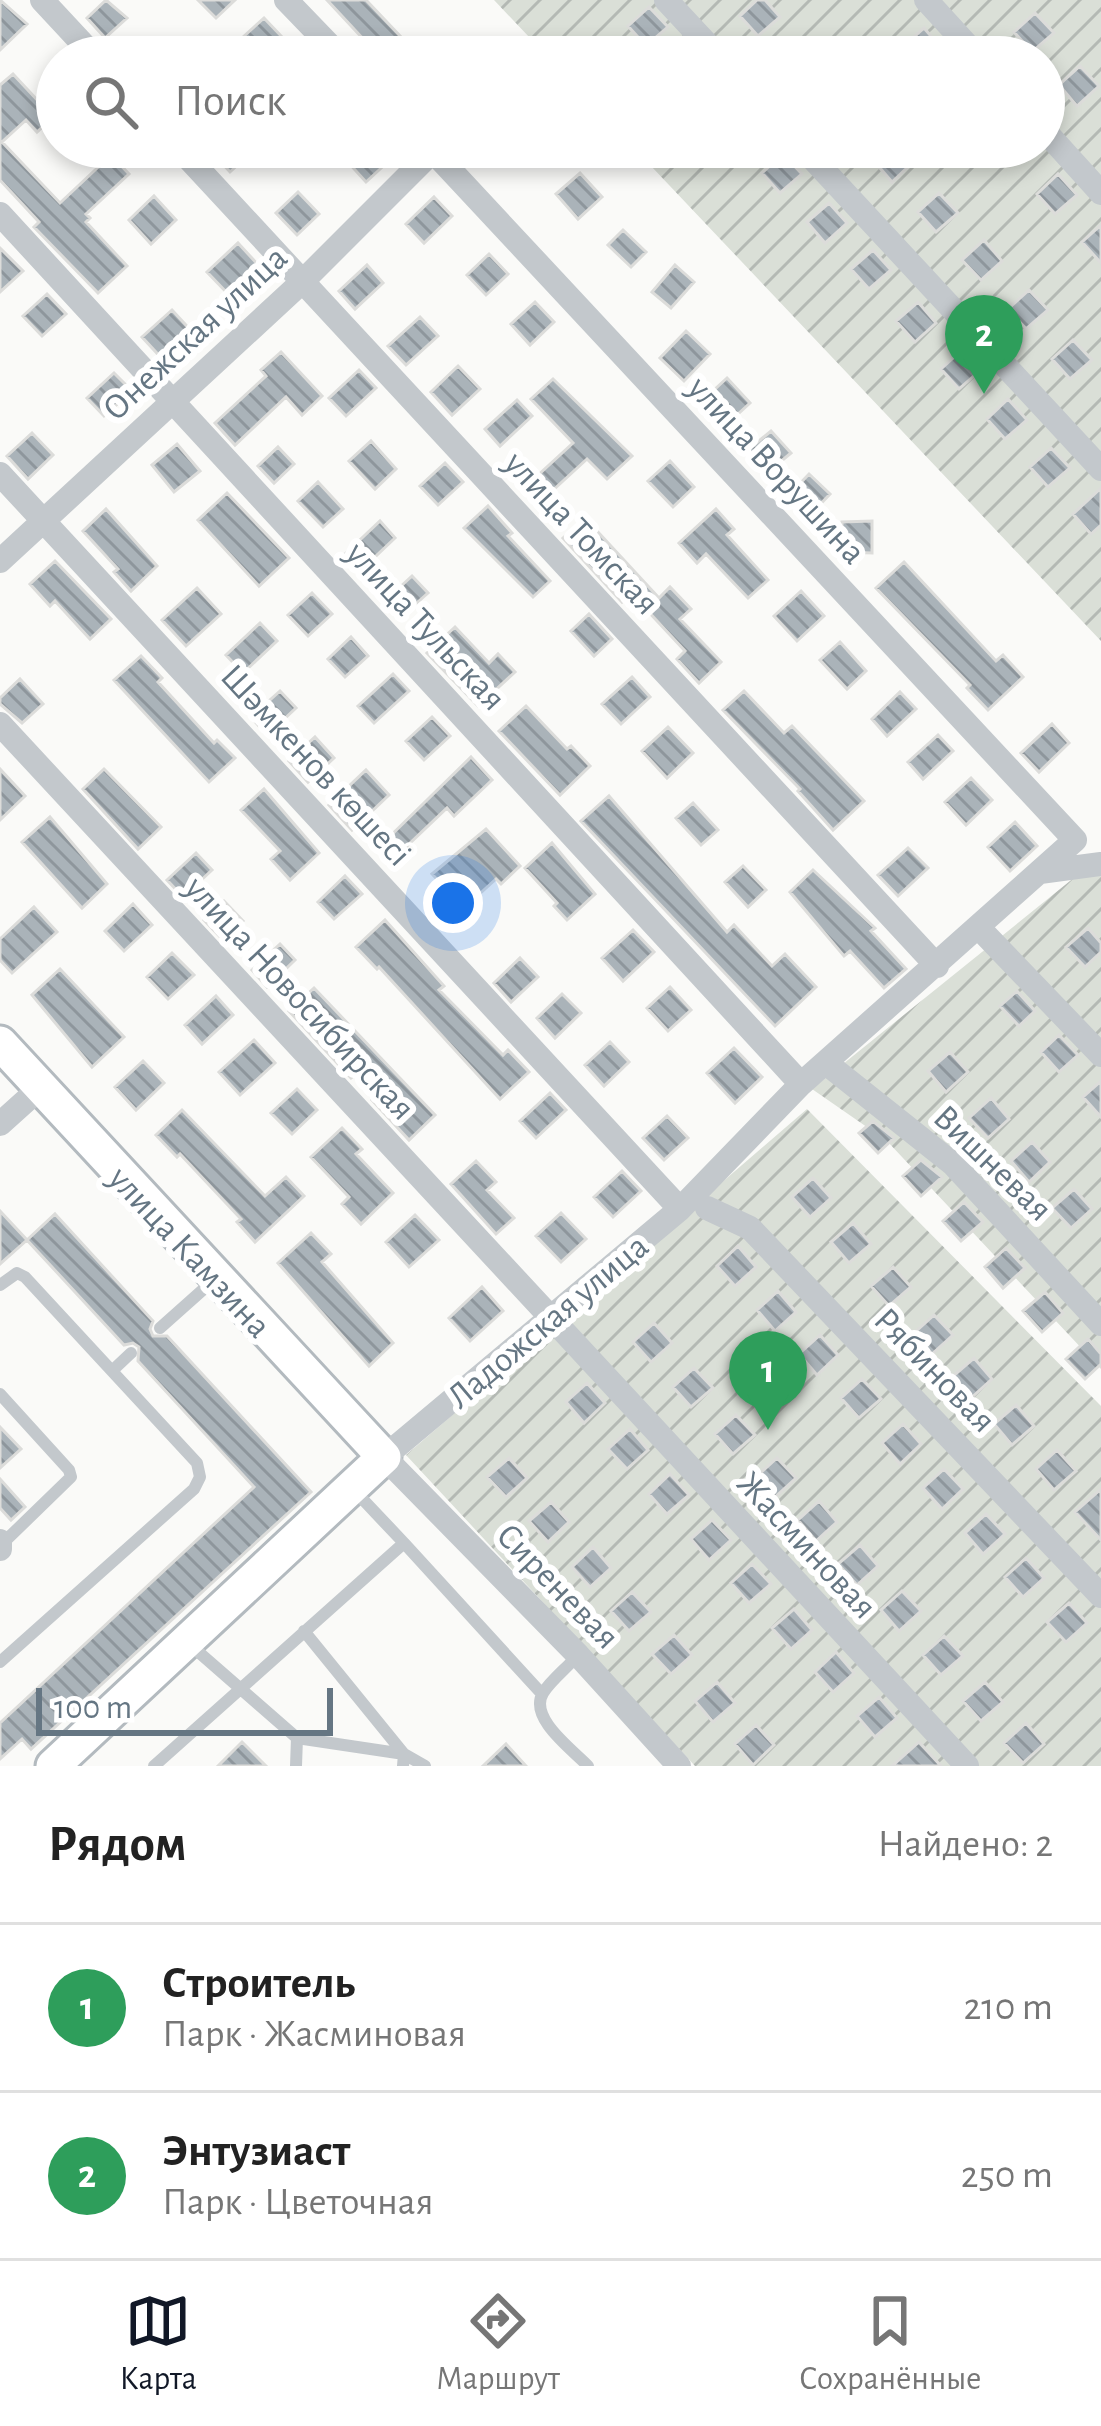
<!DOCTYPE html>
<html lang="ru">
<head>
<meta charset="utf-8">
<style>
	body { margin:0; font-family:"Alegreya Sans",sans-serif; background:#f2f2f2; color:#222 }
	.scale { position:absolute; left:36px; bottom:30px; width:297px; box-sizing:border-box; padding-left:12px; border:6px solid #657683; border-top:0; font-size:33px; line-height:42px; white-space:nowrap; color:#657683; -webkit-text-stroke:9px #fff; paint-order:stroke }
	.you { position:absolute; left:453px; top:903px; width:42px; height:42px; margin:-30px; border:9px solid #fff; border-radius:50%; background:#1a73e8; box-shadow:0 0 0 18px #1a73e833 }
	.badge { display:grid; place-items:center; width:78px; height:78px; border-radius:50%; background:#111827; color:#fff; font-size:39px; font-weight:700 }
	.pin { position:absolute; translate:-50% -99px; filter:drop-shadow(0 3px 6px #0008) }
	.pin::after { content:''; position:absolute; top:63px; width:42px; height:36px; background:inherit; clip-path:polygon(0 0,100% 0,50% 100%) }
	.list { margin:0; padding:0; list-style:none }
	h2 { display:flex; justify-content:space-between; align-items:center; height:156px; margin:0; padding:0 48px; font-size:51px }
	h2 small { font-size:39px; font-weight:400; color:#767676 }
	.list li { display:grid; grid-template-columns:78px 1fr auto; gap:36px; align-items:center; box-sizing:border-box; height:168px; padding:0 48px; border-top:3px solid #e0e0e0 }
	.list b { display:block; font-size:45px; white-space:nowrap }
	.list p { margin:0; font-size:39px; white-space:nowrap; color:#767676 }
	.list em { font-size:39px; font-style:normal; color:#767676 }
	.icon { flex:none; width:66px; height:66px; fill:none; stroke:currentColor; stroke-width:2; stroke-linecap:round; stroke-linejoin:round }
	.map { position:relative; flex:none; width:1101px; height:1766px; overflow:hidden }
	.search { position:absolute; background:#fff; box-shadow:0 6px 18px #0003; left:36px; right:36px; top:36px; height:132px; display:flex; align-items:center; gap:30px; box-sizing:border-box; padding:0 42px; border-radius:66px; color:#767676; font-size:45px }
	.sheet { height:492px; background:#fff }
	nav { display:flex; justify-content:space-around; align-items:center; box-sizing:border-box; height:168px; border-top:3px solid #e0e0e0; background:#fff; font-size:33px; color:#767676 }
	nav a { display:grid; justify-items:center; gap:6px }
	nav .on { color:#111827 }
	.map>svg:first-child { display:block }
	.garden { fill:url(#garden-furrows) }
	.building { fill:url(#building-back-hatch); stroke:#dcdcda; stroke-width:3 }
	.lines { fill:none; stroke-linecap:round; stroke-linejoin:round }
	.secondary-casing { stroke:#b3babf; stroke-width:39 }
	.service { stroke:#c3c8cc; stroke-width:12 }
	.minor { stroke:#c3c8cc; stroke-width:24 }
	.secondary { stroke:#fff; stroke-width:33 }
	.labels { text-anchor:middle; stroke-width:12; stroke-linejoin:round; paint-order:stroke }
	.street-label { font-size:36px; fill:#657683; stroke:#fff }
</style>
</head>
<body>
<div class="map">
<svg width="1101" height="1766" viewBox="0 0 1101 1766">
	<defs>
		<pattern id="garden-furrows" width="10" height="10" patternUnits="userSpaceOnUse" patternTransform="scale(3)"><rect width="10" height="10" fill="#dadfd7"/><path d="M-1 1l2-2M0 10L10 0M9 11l2-2" fill="none" stroke="#b4b9b4"/></pattern>
		<pattern id="building-back-hatch" width="6" height="6" patternUnits="userSpaceOnUse" patternTransform="scale(3)"><rect width="6" height="6" fill="#aab3b9"/><path d="M-1 5l2 2M0 0l6 6M5-1l2 2" fill="none" stroke="#8e969c"/></pattern>
	</defs>
	<rect width="100%" height="100%" fill="#fafaf8"/>
	<path class="garden" d="M 494,0 L 1101,0 L 1101,641 L 633,147 L 1044,147 L 1044,57 L 548,57 Z
		M 1101,856 L 1101,1369 L 887,1141 L 812,1089 Z
		M 807,1109 L 1101,1406 L 1101,1766 L 695,1766 L 406,1455 Z"/>
	<path class="building" d="M 0,0 L 27,24 L 0,50 Z
		M 106,0 L 127,18 L 105,38 L 87,18 Z
		M 198,0 L 235,0 L 216,18 Z
		M 327,0 L 366,0 L 420,57 L 380,57 Z
		M 757,0 L 765,0 L 780,17 L 758,36 L 740,16 Z
		M 649,7 L 668,27 L 646,46 L 628,26 Z
		M 1035,13 L 1054,33 L 1032,52 L 1014,32 Z
		M 264,18 L 283,38 L 259,57 L 242,38 Z
		M 924,28 L 942,49 L 933,57 L 911,57 L 903,47 Z
		M 1080,66 L 1099,86 L 1077,106 L 1059,85 Z
		M 13,74 L 53,117 L 37,132 L 26,120 L 2,142 L 60,203 L 111,155 L 129,174 L 86,214 L 90,218 L 86,222 L 127,266 L 98,293 L 34,227 L 39,222 L 0,180 L 0,85 Z
		M 207,147 L 257,147 L 230,172 Z
		M 359,147 L 404,147 L 366,182 L 345,159 Z
		M 889,147 L 899,147 L 913,162 L 892,182 L 874,161 Z
		M 993,147 L 1031,147 L 1010,166 Z
		M 783,154 L 802,174 L 780,193 L 762,173 Z
		M 580,173 L 602,197 L 578,219 L 556,194 Z
		M 1058,174 L 1077,195 L 1055,214 L 1037,194 Z
		M 298,192 L 319,214 L 297,235 L 276,213 Z
		M 939,193 L 958,213 L 936,232 L 918,212 Z
		M 154,196 L 176,220 L 151,244 L 129,220 Z
		M 434,197 L 452,216 L 424,243 L 406,224 Z
		M 829,203 L 847,223 L 825,243 L 807,222 Z
		M 1101,225 L 1101,263 L 1082,242 Z
		M 623,230 L 646,252 L 631,267 L 608,245 Z
		M 984,240 L 1002,261 L 981,280 L 962,260 Z
		M 238,243 L 261,268 L 230,296 L 207,272 Z
		M 0,248 L 23,271 L 0,292 Z
		M 873,250 L 891,270 L 869,289 L 851,269 Z
		M 489,254 L 508,274 L 486,295 L 467,275 Z
		M 367,265 L 383,283 L 355,309 L 339,291 Z
		M 675,265 L 694,282 L 671,308 L 652,292 Z
		M 1029,290 L 1048,310 L 1026,329 L 1008,309 Z
		M 47,294 L 66,314 L 42,336 L 23,316 Z
		M 535,302 L 554,322 L 530,345 L 511,324 Z
		M 918,302 L 936,323 L 915,342 L 896,321 Z
		M 172,310 L 196,336 L 167,364 L 142,337 Z
		M 420,317 L 438,336 L 406,365 L 388,346 Z
		M 686,331 L 710,354 L 684,381 L 660,358 Z
		M 1073,340 L 1092,360 L 1070,379 L 1052,359 Z
		M 962,350 L 981,370 L 959,389 L 941,369 Z
		M 281,352 L 322,396 L 302,415 L 286,397 L 235,445 L 215,423 L 266,376 L 261,370 Z
		M 458,366 L 480,389 L 452,415 L 431,392 Z
		M 359,370 L 376,388 L 346,416 L 329,398 Z
		M 114,373 L 132,391 L 104,416 L 87,398 Z
		M 727,378 L 750,403 L 725,426 L 702,401 Z
		M 553,379 L 632,456 L 607,479 L 587,459 L 551,492 L 536,477 L 573,443 L 531,399 Z
		M 1008,399 L 1027,420 L 1005,439 L 987,419 Z
		M 517,400 L 532,416 L 500,446 L 485,429 Z
		M 771,431 L 791,453 L 767,473 L 748,450 Z
		M 32,433 L 53,455 L 28,479 L 7,456 Z
		M 371,441 L 396,469 L 375,489 L 349,461 Z
		M 177,444 L 200,471 L 174,492 L 152,465 Z
		M 278,447 L 294,464 L 274,483 L 258,466 Z
		M 1051,448 L 1070,468 L 1048,487 L 1030,467 Z
		M 670,461 L 694,487 L 673,507 L 648,481 Z
		M 445,463 L 463,482 L 438,505 L 420,486 Z
		M 809,474 L 830,494 L 811,514 L 790,494 Z
		M 318,482 L 343,509 L 323,527 L 298,501 Z
		M 1101,488 L 1101,525 L 1091,534 L 1073,514 Z
		M 227,493 L 289,558 L 259,586 L 198,520 Z
		M 488,506 L 512,533 L 508,536 L 550,581 L 533,597 L 464,528 Z
		M 106,509 L 157,566 L 131,591 L 114,572 L 118,569 L 83,531 Z
		M 716,509 L 734,529 L 727,535 L 768,580 L 748,598 L 706,554 L 697,563 L 679,543 Z
		M 585,518 L 659,598 L 670,587 L 691,609 L 680,619 L 721,662 L 699,683 L 677,659 L 685,651 L 631,593 L 622,602 L 563,538 Z
		M 380,521 L 395,538 L 360,571 L 345,554 Z
		M 872,521 L 872,553 L 842,552 L 842,522 Z
		M 55,561 L 111,619 L 90,639 L 55,601 L 50,606 L 30,584 Z
		M 904,562 L 996,661 L 1003,655 L 1023,677 L 988,710 L 967,688 L 970,685 L 876,588 Z
		M 412,576 L 428,593 L 402,616 L 387,599 Z
		M 197,588 L 221,614 L 186,646 L 162,620 Z
		M 801,591 L 824,616 L 797,641 L 774,616 Z
		M 312,593 L 332,614 L 308,636 L 288,615 Z
		M 589,614 L 612,639 L 594,656 L 571,631 Z
		M 260,623 L 277,641 L 243,673 L 226,655 Z
		M 455,627 L 489,663 L 498,654 L 515,672 L 478,706 L 427,653 Z
		M 351,637 L 368,656 L 345,677 L 328,659 Z
		M 840,642 L 866,671 L 847,689 L 820,660 Z
		M 141,656 L 162,678 L 158,682 L 214,743 L 217,740 L 235,758 L 209,782 L 114,680 Z
		M 393,674 L 409,691 L 374,723 L 358,706 Z
		M 632,677 L 650,697 L 621,724 L 602,704 Z
		M 20,679 L 43,704 L 22,723 L 0,704 L 0,698 Z
		M 280,691 L 296,708 L 267,735 L 251,717 Z
		M 744,691 L 784,733 L 792,726 L 864,801 L 833,830 L 798,791 L 800,789 L 723,710 Z
		M 900,692 L 916,709 L 887,736 L 872,719 Z
		M 526,706 L 567,749 L 571,746 L 590,766 L 560,795 L 499,731 Z
		M 432,717 L 450,736 L 424,760 L 406,741 Z
		M 1052,724 L 1069,743 L 1039,772 L 1021,753 Z
		M 668,727 L 693,753 L 667,778 L 642,751 Z
		M 938,735 L 953,751 L 923,779 L 908,762 Z
		M 315,737 L 334,758 L 308,782 L 289,761 Z
		M 471,757 L 492,780 L 454,816 L 447,808 L 389,863 L 377,849 Z
		M 0,769 L 25,796 L 0,820 Z
		M 104,769 L 161,827 L 138,849 L 83,789 Z
		M 366,770 L 389,795 L 352,830 L 329,805 Z
		M 971,778 L 992,800 L 966,825 L 945,802 Z
		M 264,789 L 319,853 L 290,880 L 271,859 L 280,851 L 241,810 Z
		M 609,796 L 727,932 L 734,925 L 772,966 L 785,954 L 816,987 L 775,1026 L 581,821 Z
		M 693,803 L 718,830 L 701,845 L 676,818 Z
		M 50,817 L 107,884 L 82,908 L 22,842 Z
		M 1015,822 L 1037,846 L 1010,871 L 988,847 Z
		M 486,829 L 520,866 L 501,884 L 496,879 L 464,908 L 432,874 Z
		M 552,843 L 595,894 L 567,920 L 554,906 L 557,903 L 525,868 Z
		M 908,848 L 928,868 L 898,896 L 878,875 Z
		M 196,853 L 212,870 L 183,897 L 167,880 Z
		M 743,866 L 766,890 L 748,907 L 725,882 Z
		M 813,870 L 875,928 L 871,931 L 906,969 L 884,988 L 850,951 L 844,956 L 790,892 Z
		M 345,876 L 362,894 L 334,919 L 318,902 Z
		M 224,901 L 243,921 L 223,940 L 204,920 Z
		M 133,904 L 152,925 L 124,951 L 105,931 Z
		M 34,907 L 57,932 L 12,973 L 0,960 L 0,939 Z
		M 385,920 L 444,986 L 439,990 L 503,1055 L 508,1050 L 529,1072 L 500,1099 L 379,967 L 377,969 L 356,947 Z
		M 1088,928 L 1101,943 L 1101,952 L 1085,967 L 1066,947 Z
		M 633,930 L 654,952 L 623,981 L 602,958 Z
		M 280,944 L 295,960 L 267,987 L 252,970 Z
		M 172,953 L 194,975 L 168,999 L 147,977 Z
		M 520,958 L 538,977 L 511,1002 L 494,983 Z
		M 60,969 L 124,1037 L 92,1067 L 32,995 Z
		M 670,987 L 691,1010 L 668,1031 L 647,1008 Z
		M 314,988 L 435,1115 L 409,1140 L 372,1100 L 382,1090 L 362,1069 L 351,1078 L 289,1011 Z
		M 1017,991 L 1035,1011 L 1019,1026 L 1000,1006 Z
		M 562,994 L 581,1013 L 555,1038 L 537,1018 Z
		M 216,996 L 233,1015 L 202,1044 L 185,1025 Z
		M 1059,1035 L 1078,1055 L 1059,1072 L 1041,1052 Z
		M 254,1040 L 275,1063 L 240,1095 L 219,1072 Z
		M 610,1042 L 629,1062 L 604,1086 L 585,1065 Z
		M 734,1048 L 762,1077 L 735,1103 L 707,1073 Z
		M 950,1052 L 968,1072 L 946,1092 L 928,1071 Z
		M 143,1061 L 164,1083 L 136,1110 L 115,1087 Z
		M 1101,1081 L 1101,1117 L 1083,1097 Z
		M 297,1089 L 317,1110 L 292,1134 L 271,1113 Z
		M 550,1093 L 566,1110 L 536,1138 L 520,1121 Z
		M 991,1098 L 1009,1119 L 988,1138 L 969,1118 Z
		M 182,1110 L 265,1196 L 286,1177 L 304,1196 L 255,1242 L 237,1222 L 241,1219 L 180,1154 L 177,1157 L 156,1135 Z
		M 667,1116 L 688,1138 L 664,1160 L 643,1138 Z
		M 873,1121 L 894,1138 L 878,1153 L 859,1133 Z
		M 342,1128 L 362,1149 L 356,1154 L 393,1193 L 361,1224 L 342,1204 L 349,1197 L 311,1157 Z
		M 1032,1142 L 1050,1162 L 1029,1182 L 1011,1161 Z
		M 921,1160 L 942,1177 L 921,1196 L 903,1176 Z
		M 476,1161 L 496,1182 L 487,1190 L 514,1218 L 496,1234 L 451,1184 Z
		M 622,1171 L 641,1191 L 613,1217 L 594,1197 Z
		M 813,1178 L 831,1198 L 810,1217 L 792,1197 Z
		M 1074,1189 L 1092,1209 L 1071,1228 L 1052,1208 Z
		M 964,1202 L 983,1222 L 961,1241 L 943,1221 Z
		M 0,1211 L 27,1240 L 0,1264 Z
		M 561,1213 L 586,1239 L 561,1262 L 536,1236 Z
		M 55,1214 L 153,1321 L 150,1329 L 153,1336 L 167,1336 L 311,1492 L 31,1749 L 22,1739 L 0,1759 L 0,1723 L 254,1487 L 138,1361 L 139,1347 L 133,1343 L 124,1345 L 27,1240 Z
		M 415,1215 L 439,1240 L 409,1267 L 386,1242 Z
		M 853,1223 L 871,1244 L 849,1263 L 831,1242 Z
		M 311,1233 L 331,1254 L 322,1262 L 393,1343 L 369,1366 L 278,1263 Z
		M 738,1246 L 756,1267 L 735,1286 L 717,1266 Z
		M 1006,1248 L 1025,1268 L 1003,1288 L 985,1267 Z
		M 893,1267 L 911,1287 L 889,1306 L 871,1286 Z
		M 482,1287 L 503,1311 L 470,1341 L 449,1318 Z
		M 778,1291 L 796,1312 L 775,1331 L 757,1310 Z
		M 1045,1292 L 1063,1313 L 1042,1332 L 1023,1311 Z
		M 934,1315 L 953,1335 L 932,1354 L 913,1334 Z
		M 654,1323 L 672,1343 L 651,1362 L 633,1342 Z
		M 820,1335 L 838,1355 L 817,1375 L 799,1354 Z
		M 1088,1339 L 1101,1354 L 1101,1364 L 1085,1379 L 1066,1359 Z
		M 974,1358 L 992,1379 L 971,1398 L 952,1377 Z
		M 694,1368 L 713,1388 L 691,1407 L 673,1387 Z
		M 862,1379 L 881,1399 L 859,1418 L 841,1398 Z
		M 587,1383 L 605,1403 L 584,1423 L 566,1402 Z
		M 1016,1405 L 1034,1426 L 1012,1445 L 994,1424 Z
		M 736,1415 L 755,1435 L 733,1454 L 715,1434 Z
		M 903,1424 L 921,1444 L 900,1464 L 882,1443 Z
		M 0,1427 L 21,1449 L 0,1468 Z
		M 630,1429 L 648,1450 L 627,1469 L 608,1449 Z
		M 1057,1450 L 1076,1471 L 1054,1490 L 1036,1469 Z
		M 509,1458 L 527,1478 L 506,1497 L 487,1477 Z
		M 777,1458 L 796,1478 L 774,1498 L 756,1477 Z
		M 944,1469 L 963,1489 L 942,1509 L 923,1488 Z
		M 670,1474 L 689,1495 L 667,1514 L 649,1494 Z
		M 0,1479 L 25,1507 L 11,1520 L 0,1508 Z
		M 1101,1489 L 1101,1540 L 1075,1512 Z
		M 819,1501 L 837,1522 L 816,1541 L 798,1520 Z
		M 551,1502 L 569,1522 L 548,1542 L 529,1521 Z
		M 986,1514 L 1005,1534 L 983,1554 L 965,1533 Z
		M 712,1520 L 731,1540 L 709,1560 L 691,1539 Z
		M 860,1545 L 878,1566 L 857,1585 L 838,1564 Z
		M 593,1547 L 611,1568 L 590,1587 L 572,1567 Z
		M 1026,1558 L 1044,1578 L 1023,1597 L 1005,1577 Z
		M 752,1564 L 771,1584 L 749,1603 L 731,1583 Z
		M 902,1591 L 921,1611 L 899,1631 L 881,1610 Z
		M 632,1592 L 651,1612 L 629,1631 L 611,1611 Z
		M 1069,1603 L 1087,1623 L 1066,1642 L 1047,1622 Z
		M 794,1609 L 812,1630 L 791,1649 L 772,1628 Z
		M 674,1635 L 692,1655 L 671,1674 L 652,1654 Z
		M 944,1636 L 963,1656 L 941,1675 L 923,1655 Z
		M 836,1652 L 854,1673 L 833,1692 L 815,1672 Z
		M 717,1682 L 735,1703 L 713,1722 L 695,1701 Z
		M 985,1682 L 1003,1702 L 981,1721 L 963,1701 Z
		M 879,1697 L 897,1718 L 875,1737 L 857,1716 Z
		M 1026,1723 L 1044,1744 L 1023,1763 L 1004,1743 Z
		M 756,1725 L 774,1745 L 753,1765 L 735,1744 Z
		M 242,1742 L 266,1766 L 218,1766 Z
		M 919,1742 L 941,1766 L 892,1766 Z
		M 506,1744 L 526,1766 L 483,1766 Z"/>
	<g class="lines">
		<g class="secondary-casing">
			<path id="secondary" d="M 0,1043 L 384,1457 L 53,1766"/>
		</g>
		<path class="service" d="M 0,1285 L 17,1273 L 25,1277 L 197,1463 L 200,1477 L 194,1489 L 0,1662
			M 160,1328 L 215,1279
			M 114,1369 L 131,1353
			M 0,1394 L 69,1470 L 71,1477 L 1,1545
			M 353,1489 L 404,1543
			M 304,1631 L 404,1754 L 403,1766
			M 187,1642 L 297,1738 L 404,1754 L 425,1766
			M 577,1656 C 567,1668 551,1680 543,1693 C 528,1718 573,1750 588,1766
			M 154,1766 L 404,1543 L 542,1694
			M 296,1766 L 297,1738"/>
		<path class="minor" d="M 42,0 L 95,57
			M 286,0 L 341,57
			M 666,0 L 719,57
			M 926,0 L 978,57
			M 1044,130 L 1101,193
			M 178,147 L 937,966
			M 429,147 L 1075,840 L 801,1084 L 680,1209 L 384,1457 L 578,1655 L 679,1766
			M 802,147 L 1101,469
			M 0,214 L 801,1084
			M 0,474 L 680,1209
			M 0,561 L 302,282 L 433,151
			M 0,724 L 967,1766
			M 1040,872 L 1101,864
			M 979,928 L 1101,1055
			M 826,1063 L 953,1164 L 1101,1324
			M 0,1124 L 40,1088
			M 707,1208 L 750,1228 L 1101,1596
			M 0,1541 L 0,1549"/>
		<use href="#secondary" class="secondary"/>
	</g>
	<g class="labels">
		<g class="street-label">
			<text transform="translate(194 332) rotate(-43)" y="13">Онежская улица</text>
			<text transform="translate(778 469) rotate(47)" y="13">улица Ворушина</text>
			<text transform="translate(583 532) rotate(47)" y="13">улица Томская</text>
			<text transform="translate(427 625) rotate(47)" y="13">улица Тульская</text>
			<text transform="translate(317 764) rotate(47)" y="13">Шәмкенов көшесі</text>
			<text transform="translate(301 997) rotate(47)" y="13">улица Новосибирская</text>
			<text transform="translate(994 1162) rotate(44)" y="13">Вишневая</text>
			<text transform="translate(191 1251) rotate(47)" y="13">улица Камзина</text>
			<text transform="translate(547 1320) rotate(-40)" y="13">Ладожская улица</text>
			<text transform="translate(936 1369) rotate(46)" y="13">Рябиновая</text>
			<text transform="translate(808 1544) rotate(47)" y="13">Жасминовая</text>
			<text transform="translate(559 1585) rotate(46)" y="13">Сиреневая</text>
		</g>
	</g>
</svg>
<div class="scale">100 m</div>
<div class="you"></div>
<div class="pin badge" style="left:768px;top:1430px;background:#2e9e5b">1</div>
<div class="pin badge" style="left:984px;top:394px;background:#2e9e5b">2</div>
<div class="search"><svg class="icon" aria-label="search" viewBox="0 0 24 24"><circle cx="10" cy="10" r="6"/><path d="M15 15l6 6"/></svg>Поиск</div>
</div>
<section class="sheet">
<h2>Рядом<small>Найдено: 2</small></h2>
<ul class="list">
<li><span class="badge" style="background:#2e9e5b">1</span><div><b>Строитель</b><p>Парк · Жасминовая</p></div><em>210 m</em></li>
<li><span class="badge" style="background:#2e9e5b">2</span><div><b>Энтузиаст</b><p>Парк · Цветочная</p></div><em>250 m</em></li>
</ul>
</section>
<nav>
<a class="on"><svg class="icon" aria-label="map" viewBox="0 0 24 24"><path d="M3 6l6-2 6 2 6-2v14l-6 2-6-2-6 2zM9 4v14M15 6v14"/></svg>Карта</a>
<a><svg class="icon" aria-label="directions" viewBox="0 0 24 24"><path d="M12 3l9 9-9 9-9-9zM9 14v-3h6M13 9l2 2-2 2"/></svg>Маршрут</a>
<a><svg class="icon" aria-label="saved" viewBox="0 0 24 24"><path d="M7 4h10v16l-5-4-5 4z"/></svg>Сохранённые</a>
</nav>
</body>
</html>
